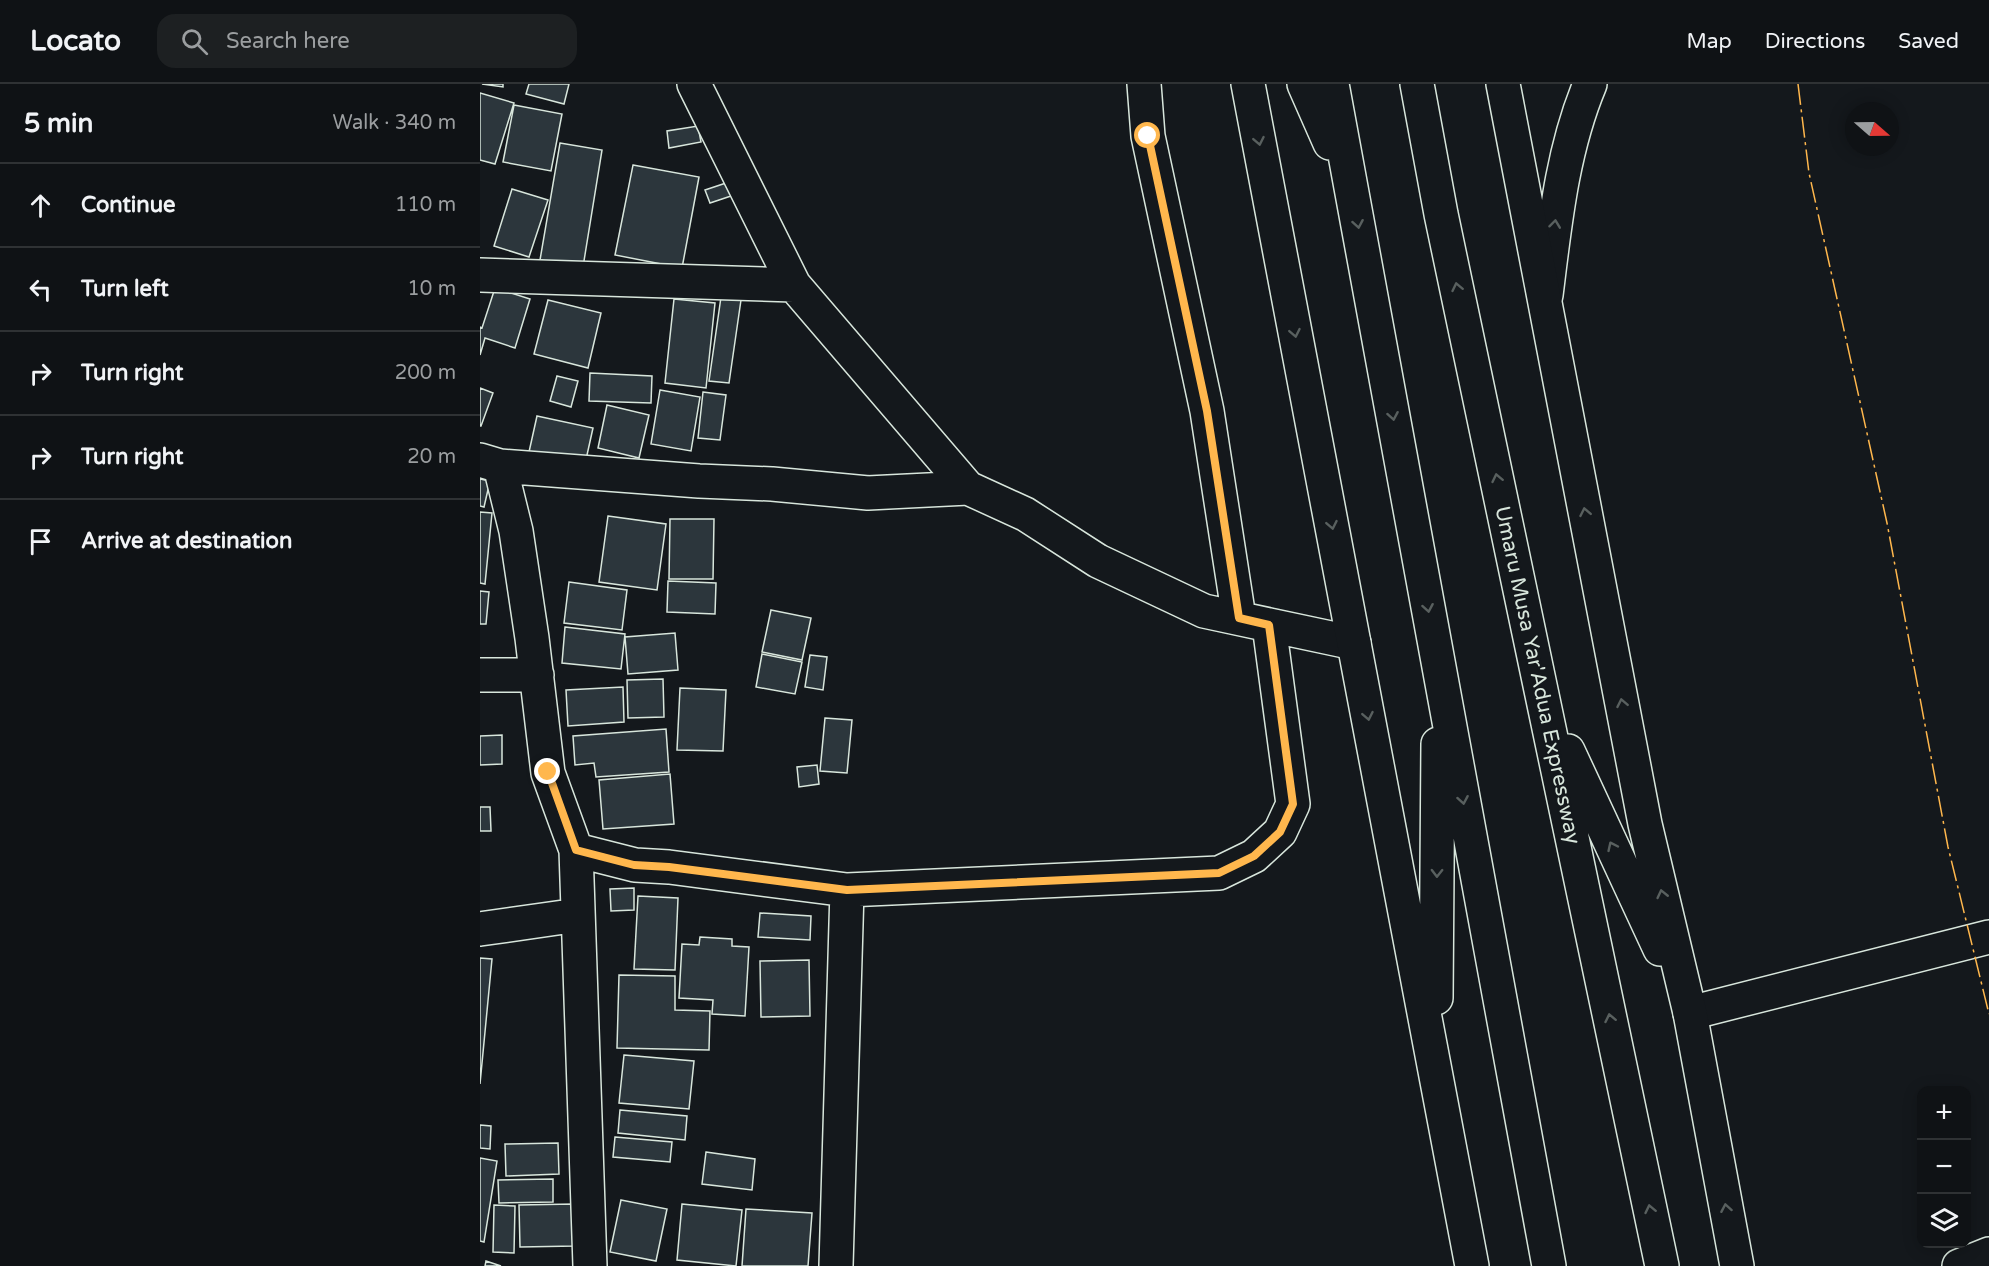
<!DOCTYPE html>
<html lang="en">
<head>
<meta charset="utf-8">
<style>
	body { margin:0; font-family:"Varela Round",sans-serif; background:#1d2022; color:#f1f3f6 }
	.controls { position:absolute; right:18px; bottom:18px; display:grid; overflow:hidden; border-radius:12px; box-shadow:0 3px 15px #0003 }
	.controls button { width:54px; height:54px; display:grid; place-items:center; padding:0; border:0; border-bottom:2px solid #2f3234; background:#0f1215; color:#f1f3f6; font:30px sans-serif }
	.compass { position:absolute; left:1365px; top:18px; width:54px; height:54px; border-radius:50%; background:#0f1215; box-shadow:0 3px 15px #0003; rotate:110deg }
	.stop { position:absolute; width:18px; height:18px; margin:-14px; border:4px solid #ffb74d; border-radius:50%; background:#fff }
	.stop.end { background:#ffb74d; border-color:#fff; box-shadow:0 2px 6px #0008 }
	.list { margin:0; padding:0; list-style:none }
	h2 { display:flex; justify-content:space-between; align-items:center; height:78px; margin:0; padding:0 24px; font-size:26px }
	h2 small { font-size:20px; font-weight:400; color:#9b9ea0 }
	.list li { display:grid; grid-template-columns:39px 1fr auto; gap:18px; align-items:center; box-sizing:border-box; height:84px; padding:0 24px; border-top:2px solid #2f3234 }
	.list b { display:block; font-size:22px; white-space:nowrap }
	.list em { font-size:20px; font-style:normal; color:#9b9ea0 }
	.icon { flex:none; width:33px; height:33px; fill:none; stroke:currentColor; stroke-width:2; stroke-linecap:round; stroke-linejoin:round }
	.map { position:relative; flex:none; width:1509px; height:1182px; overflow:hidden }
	header { display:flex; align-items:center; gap:36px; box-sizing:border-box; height:84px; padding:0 30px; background:#0f1215; border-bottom:2px solid #2f3234 }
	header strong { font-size:28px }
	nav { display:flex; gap:33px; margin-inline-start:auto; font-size:21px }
	.search { width:420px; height:54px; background:#1d2022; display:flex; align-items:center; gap:15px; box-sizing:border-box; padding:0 21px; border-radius:18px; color:#9b9ea0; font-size:22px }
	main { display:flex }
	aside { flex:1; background:#0f1215 }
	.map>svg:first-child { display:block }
	.building { fill:#2c363c; stroke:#d8e6dc; stroke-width:1.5 }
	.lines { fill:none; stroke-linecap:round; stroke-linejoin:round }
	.minor-casing { stroke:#d8e6dc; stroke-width:36 }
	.highway-casing { stroke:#d8e6dc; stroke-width:36 }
	.minor { stroke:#14181c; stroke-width:33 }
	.highway { stroke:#14181c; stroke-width:33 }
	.power { stroke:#ffb74d; stroke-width:1.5; stroke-dasharray:21 4.5 3 4.5; stroke-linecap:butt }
	.oneway { stroke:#59605f }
	.route { stroke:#ffb74d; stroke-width:8 }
	.labels { text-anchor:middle; stroke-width:4.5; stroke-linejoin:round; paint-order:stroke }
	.street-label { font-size:21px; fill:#d8e6dc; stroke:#14181c }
</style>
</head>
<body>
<header>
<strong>Locato</strong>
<div class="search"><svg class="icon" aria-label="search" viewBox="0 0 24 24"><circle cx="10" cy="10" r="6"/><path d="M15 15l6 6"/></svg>Search here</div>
<nav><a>Map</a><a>Directions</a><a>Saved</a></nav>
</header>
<main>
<aside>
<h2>5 min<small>Walk · 340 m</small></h2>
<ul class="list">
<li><svg class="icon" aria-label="ahead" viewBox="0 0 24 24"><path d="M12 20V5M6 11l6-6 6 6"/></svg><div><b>Continue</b></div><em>110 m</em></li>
<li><svg class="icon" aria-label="left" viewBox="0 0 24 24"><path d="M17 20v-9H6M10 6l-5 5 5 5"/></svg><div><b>Turn left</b></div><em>10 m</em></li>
<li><svg class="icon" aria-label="right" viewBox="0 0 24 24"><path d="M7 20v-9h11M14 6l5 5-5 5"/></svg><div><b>Turn right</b></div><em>200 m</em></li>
<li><svg class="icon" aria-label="right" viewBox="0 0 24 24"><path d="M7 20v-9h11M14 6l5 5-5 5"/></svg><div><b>Turn right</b></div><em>20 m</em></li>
<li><svg class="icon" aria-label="arrive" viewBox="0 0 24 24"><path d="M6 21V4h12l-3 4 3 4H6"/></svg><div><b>Arrive at destination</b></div></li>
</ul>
</aside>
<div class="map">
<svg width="1509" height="1182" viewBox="0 0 1509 1182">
	<rect width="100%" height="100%" fill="#14181c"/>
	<path class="building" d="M 2,0 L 23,0 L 23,3 Z
		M 49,0 L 89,0 L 84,20 L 46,10 Z
		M 0,9 L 34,19 L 15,80 L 0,76 Z
		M 34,21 L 82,30 L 71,87 L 23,78 Z
		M 218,42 L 221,58 L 189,64 L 187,47 Z
		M 80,59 L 122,66 L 103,183 L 60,176 Z
		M 153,81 L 219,93 L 202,184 L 135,171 Z
		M 246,99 L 251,112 L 230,119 L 225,106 Z
		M 32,105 L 68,116 L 49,173 L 14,162 Z
		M 15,204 L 50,215 L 35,264 L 5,254 L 0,271 L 0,243 L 2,244 Z
		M 241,213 L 261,216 L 249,299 L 229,297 Z
		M 194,215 L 235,219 L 226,304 L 185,299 Z
		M 68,216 L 121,229 L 108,284 L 54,270 Z
		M 110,289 L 172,292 L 171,319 L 109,317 Z
		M 77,292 L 98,297 L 91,323 L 70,317 Z
		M 0,304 L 13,309 L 1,342 L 0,342 Z
		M 180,306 L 220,313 L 211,367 L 171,360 Z
		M 223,308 L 246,311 L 240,356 L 218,354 Z
		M 127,321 L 169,331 L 159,374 L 118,364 Z
		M 57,332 L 113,344 L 105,380 L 49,368 Z
		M 0,395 L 10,397 L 4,423 L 0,422 Z
		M 0,428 L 12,429 L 5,500 L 0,499 Z
		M 128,432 L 186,440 L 177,506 L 119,498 Z
		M 190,435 L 234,435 L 233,495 L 189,495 Z
		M 188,497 L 236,499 L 235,530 L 187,528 Z
		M 89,498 L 147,506 L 142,546 L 84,539 Z
		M 0,507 L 9,508 L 6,540 L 0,540 Z
		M 291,526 L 331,534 L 322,576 L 282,568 Z
		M 85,543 L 145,550 L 141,585 L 82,579 Z
		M 195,549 L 198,586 L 148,590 L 145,553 Z
		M 282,570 L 322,578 L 315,610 L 276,603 Z
		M 330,571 L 347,573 L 343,606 L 325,603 Z
		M 183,595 L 184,633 L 148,634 L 147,596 Z
		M 143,603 L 144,638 L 88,642 L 86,606 Z
		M 200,604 L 246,606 L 243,667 L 197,666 Z
		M 345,634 L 372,636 L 367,689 L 340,687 Z
		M 186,645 L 189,688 L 116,693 L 114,679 L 95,681 L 93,652 Z
		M 22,651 L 22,680 L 0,681 L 0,652 Z
		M 337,681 L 339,700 L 319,703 L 317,683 Z
		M 190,690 L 194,740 L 123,745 L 119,696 Z
		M 0,723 L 10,723 L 11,747 L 0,747 Z
		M 154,804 L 154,826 L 131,827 L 130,805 Z
		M 158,812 L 198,814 L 195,886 L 154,885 Z
		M 280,829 L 331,832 L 330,856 L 278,853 Z
		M 220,853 L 252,855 L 252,862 L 269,863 L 265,932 L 232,930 L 233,916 L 199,914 L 202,860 L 219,861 Z
		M 0,874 L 12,875 L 0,1000 Z
		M 329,876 L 330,932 L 281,933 L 280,877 Z
		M 139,891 L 195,892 L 195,926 L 230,927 L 229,966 L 137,964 Z
		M 144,971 L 214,977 L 209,1025 L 139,1019 Z
		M 140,1026 L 207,1032 L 205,1056 L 138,1049 Z
		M 0,1041 L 11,1042 L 10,1065 L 0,1064 Z
		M 135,1053 L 192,1058 L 190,1078 L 133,1073 Z
		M 78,1059 L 79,1090 L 26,1092 L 25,1060 Z
		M 226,1068 L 275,1075 L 272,1106 L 222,1100 Z
		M 0,1074 L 17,1077 L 4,1158 L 0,1157 Z
		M 73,1095 L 73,1118 L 19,1119 L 18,1096 Z
		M 141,1116 L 187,1125 L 176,1177 L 130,1168 Z
		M 94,1120 L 95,1162 L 40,1163 L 39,1121 Z
		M 202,1120 L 262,1126 L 256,1182 L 197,1176 Z
		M 14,1121 L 35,1122 L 34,1169 L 13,1168 Z
		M 266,1125 L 332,1129 L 328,1182 L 262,1182 Z
		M 6,1177 L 21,1182 L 5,1182 Z"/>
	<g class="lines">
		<g class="minor-casing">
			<path id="minor" d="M 214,0 L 314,201 L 488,404
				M 664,0 L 668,52 L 727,327 L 759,534
				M 0,191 L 314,201
				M 1066,211 C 1075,139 1082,67 1110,0
				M 0,376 L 20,382 L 219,397 L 292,400 L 388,409 L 488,404 L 545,430 L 618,477 L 724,527 L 874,559
				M 20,382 L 36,447 L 52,554 L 68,689 L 96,766 L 110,1182
				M 0,591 L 57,591
				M 96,766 L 155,781 L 189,783 L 367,806 L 739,789 L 774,772 L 800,748 L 813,720 L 789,541
				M 0,845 L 98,831
				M 1210,929 L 1509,853
				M 356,1182 L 367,806
				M 1479,1182 L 1509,1170"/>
		</g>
		<g class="highway-casing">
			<path id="highway" d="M 768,0 L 992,1182
				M 824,0 L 850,59
				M 852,0 L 1069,1182
				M 937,0 L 961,130 L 1182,1182
				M 1023,0 L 1165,740 L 1210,929 L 1257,1182
				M 1088,667 L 1180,865
				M 956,914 L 958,660"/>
		</g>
		<use href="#minor" class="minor"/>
		<use href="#highway" class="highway"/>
		<path class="power" d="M 1318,0 L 1329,89 L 1407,439 L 1468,763 L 1509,930"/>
	</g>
	<defs><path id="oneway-chevron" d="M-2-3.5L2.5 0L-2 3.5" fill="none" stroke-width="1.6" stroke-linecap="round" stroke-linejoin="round" transform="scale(1.5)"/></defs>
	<g class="oneway">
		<use href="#oneway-chevron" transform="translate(779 57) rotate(79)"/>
		<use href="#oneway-chevron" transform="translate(878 140) rotate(80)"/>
		<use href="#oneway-chevron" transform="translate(1075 140) rotate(-83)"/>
		<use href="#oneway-chevron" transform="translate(977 203) rotate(-102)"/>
		<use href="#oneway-chevron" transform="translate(815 249) rotate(79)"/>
		<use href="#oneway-chevron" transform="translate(913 332) rotate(80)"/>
		<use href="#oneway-chevron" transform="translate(1017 394) rotate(-102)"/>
		<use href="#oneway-chevron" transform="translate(1105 428) rotate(-101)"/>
		<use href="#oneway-chevron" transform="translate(852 441) rotate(79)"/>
		<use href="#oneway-chevron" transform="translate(948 524) rotate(80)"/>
		<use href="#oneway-chevron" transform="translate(1142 619) rotate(-101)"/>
		<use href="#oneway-chevron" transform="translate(888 632) rotate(79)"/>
		<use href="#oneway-chevron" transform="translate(983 716) rotate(80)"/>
		<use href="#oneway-chevron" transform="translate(1132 762) rotate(-115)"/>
		<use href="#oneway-chevron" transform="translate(957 789) rotate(91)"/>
		<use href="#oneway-chevron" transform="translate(1182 810) rotate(-103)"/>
		<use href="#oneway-chevron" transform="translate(1130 934) rotate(-102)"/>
		<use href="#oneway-chevron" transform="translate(1246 1124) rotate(-100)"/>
		<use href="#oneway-chevron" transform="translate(1170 1125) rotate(-102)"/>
	</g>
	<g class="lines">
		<path class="route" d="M 68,688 L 96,766 L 154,781 L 189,783 L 367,806 L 739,789 L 774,772 L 800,748 L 813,720 L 789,541 L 759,534 L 727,327 L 668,52"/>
	</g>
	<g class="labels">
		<g class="street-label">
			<text transform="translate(1058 591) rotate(78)" y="7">Umaru Musa Yar'Adua Expressway</text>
		</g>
	</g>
</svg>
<div class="controls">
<button>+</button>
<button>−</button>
<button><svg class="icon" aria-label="layers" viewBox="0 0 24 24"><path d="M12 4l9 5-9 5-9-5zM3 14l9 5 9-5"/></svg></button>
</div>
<svg class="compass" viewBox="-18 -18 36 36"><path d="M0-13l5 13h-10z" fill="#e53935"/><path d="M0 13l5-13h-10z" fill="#9b9ea0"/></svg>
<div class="stop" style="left:668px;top:52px"></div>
<div class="stop end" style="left:68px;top:688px"></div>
</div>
</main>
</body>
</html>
